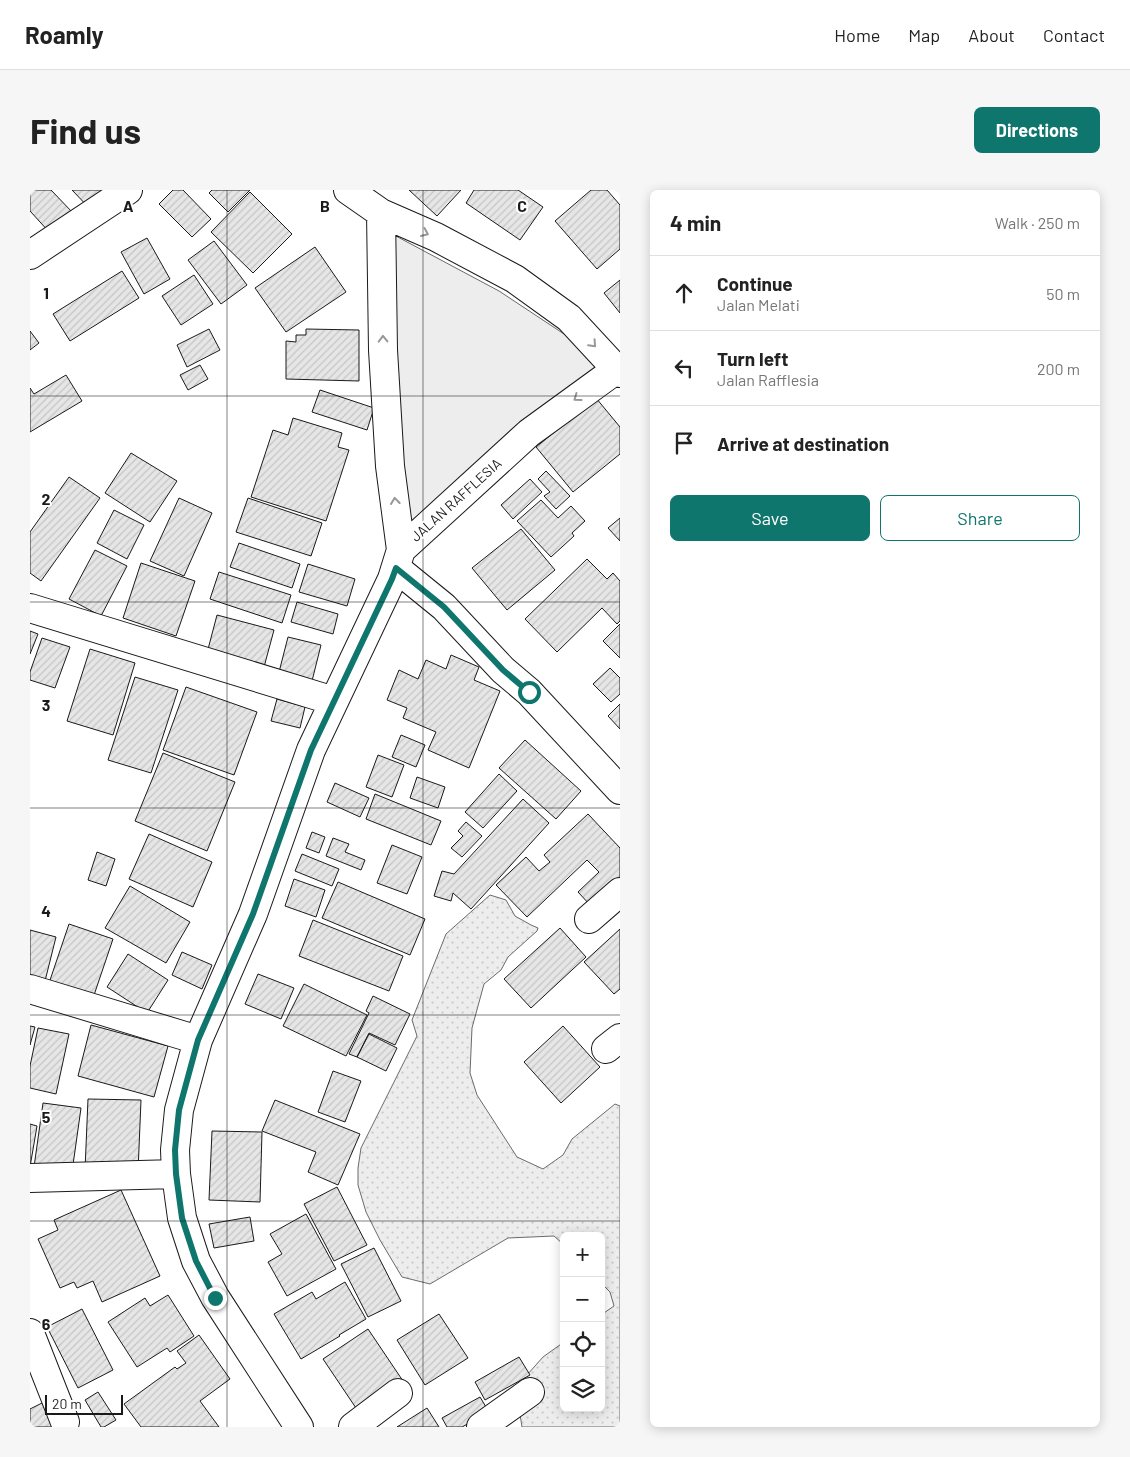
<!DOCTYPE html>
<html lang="en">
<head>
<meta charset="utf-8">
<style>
	body { margin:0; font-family:Barlow,sans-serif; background:#f6f6f6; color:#222 }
	.controls { position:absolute; right:15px; bottom:15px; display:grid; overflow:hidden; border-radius:8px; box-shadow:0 2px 12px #0003 }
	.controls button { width:45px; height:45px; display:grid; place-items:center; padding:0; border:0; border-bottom:1px solid #e0e0e0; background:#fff; color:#222; font:25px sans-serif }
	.scale { position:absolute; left:15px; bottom:12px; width:78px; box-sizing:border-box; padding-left:5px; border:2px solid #1a1a1a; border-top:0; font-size:14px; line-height:18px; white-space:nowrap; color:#1a1a1a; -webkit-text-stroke:4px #fff; paint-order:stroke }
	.stop { position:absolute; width:15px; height:15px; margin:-11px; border:4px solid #0f766e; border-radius:50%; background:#fff }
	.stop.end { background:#0f766e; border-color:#fff; box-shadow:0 1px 5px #0008 }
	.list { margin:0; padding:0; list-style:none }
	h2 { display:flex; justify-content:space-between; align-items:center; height:65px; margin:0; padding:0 20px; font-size:21px }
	h2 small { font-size:16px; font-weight:400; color:#767676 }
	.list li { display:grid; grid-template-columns:32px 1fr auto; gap:15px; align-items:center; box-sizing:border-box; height:75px; padding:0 20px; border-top:1px solid #e0e0e0 }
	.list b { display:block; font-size:19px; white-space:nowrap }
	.list p { margin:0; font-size:16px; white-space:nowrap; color:#767676 }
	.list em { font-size:16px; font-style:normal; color:#767676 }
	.actions { display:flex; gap:10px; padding:15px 20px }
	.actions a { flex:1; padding:11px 0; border:1px solid #0f766e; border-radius:8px; text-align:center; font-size:18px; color:#0f766e }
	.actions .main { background:#0f766e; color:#fff }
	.icon { flex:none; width:28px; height:28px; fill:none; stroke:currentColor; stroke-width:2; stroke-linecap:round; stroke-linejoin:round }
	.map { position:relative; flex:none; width:590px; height:1237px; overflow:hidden; border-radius:8px }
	header { display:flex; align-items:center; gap:30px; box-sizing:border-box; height:70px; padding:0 25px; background:#fff; border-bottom:1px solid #e0e0e0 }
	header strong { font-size:24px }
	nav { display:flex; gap:28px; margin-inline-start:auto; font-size:18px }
	.intro { display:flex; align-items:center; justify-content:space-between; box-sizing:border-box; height:120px; padding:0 30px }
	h1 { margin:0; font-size:35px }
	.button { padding:12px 22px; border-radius:8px; background:#0f766e; color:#fff; font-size:18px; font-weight:700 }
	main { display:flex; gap:30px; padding:0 30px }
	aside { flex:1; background:#fff; border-radius:8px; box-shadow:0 2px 12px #0003 }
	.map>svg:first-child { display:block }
	.grass { fill:url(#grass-dots); stroke:#6a6a6a }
	.built { fill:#ededed; stroke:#6a6a6a }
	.building { fill:url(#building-hatch); stroke:#1a1a1a }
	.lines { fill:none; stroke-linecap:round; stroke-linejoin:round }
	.minor-casing { stroke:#1a1a1a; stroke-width:30 }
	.minor { stroke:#fff; stroke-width:28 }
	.oneway { stroke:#989898 }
	.route { stroke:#0f766e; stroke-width:6 }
	.grid { fill:none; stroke:#1a1a1a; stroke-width:1; stroke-opacity:0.55 }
	.labels { text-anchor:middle; stroke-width:4; stroke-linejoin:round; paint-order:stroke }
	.street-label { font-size:14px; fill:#1a1a1a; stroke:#fff }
	.grid-label { font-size:16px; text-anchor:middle; font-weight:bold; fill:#1a1a1a; stroke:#fff; stroke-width:4; stroke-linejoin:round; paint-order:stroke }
</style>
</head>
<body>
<header>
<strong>Roamly</strong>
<nav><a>Home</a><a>Map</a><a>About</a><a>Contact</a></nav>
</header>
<div class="intro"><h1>Find us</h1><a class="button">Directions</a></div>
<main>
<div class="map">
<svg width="590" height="1237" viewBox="0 0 590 1237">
	<defs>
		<pattern id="grass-dots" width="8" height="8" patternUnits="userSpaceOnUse" patternTransform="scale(1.25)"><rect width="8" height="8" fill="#ededed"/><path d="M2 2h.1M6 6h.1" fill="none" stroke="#cbcbcb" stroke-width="1.8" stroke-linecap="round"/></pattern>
		<pattern id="building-hatch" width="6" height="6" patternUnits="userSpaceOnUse" patternTransform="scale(1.25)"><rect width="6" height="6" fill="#e6e6e6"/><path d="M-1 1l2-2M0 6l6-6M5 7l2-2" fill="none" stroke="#c5c5c5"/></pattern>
	</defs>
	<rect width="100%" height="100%" fill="#fff"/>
	<path class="grass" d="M 460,705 L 476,710 L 485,726 L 501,735 L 508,738 L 507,741 L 478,767 L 471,780 L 454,794 L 442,838 L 440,883 L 447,905 L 487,967 L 513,979 L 533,965 L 542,949 L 585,914 L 590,916 L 590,1237 L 492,1237 L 489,1218 L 489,1194 L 513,1167 L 534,1152 L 534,1218 L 571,1218 L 571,1125 L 584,1116 L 580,1102 L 571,1093 L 571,1046 L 534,1046 L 534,1055 L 524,1046 L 478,1048 L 400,1094 L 372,1087 L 350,1050 L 336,1022 L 328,995 L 328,978 L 331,958 L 387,846 L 382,830 L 416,744 Z"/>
	<path class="built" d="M 364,45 L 469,101 L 587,179 L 371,369 Z"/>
	<path class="building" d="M 0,0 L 21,0 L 43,23 L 21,44 L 0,21 Z
		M 42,0 L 84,0 L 62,21 Z
		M 143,0 L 153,0 L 181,29 L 162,47 L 129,14 Z
		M 182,0 L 220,0 L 198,22 L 179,3 Z
		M 379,0 L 431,0 L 407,26 Z
		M 444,0 L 488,0 L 513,17 L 490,50 L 436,13 Z
		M 561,0 L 577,0 L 590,15 L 590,59 L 567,79 L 525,31 Z
		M 220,2 L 262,44 L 223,83 L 181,42 Z
		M 117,48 L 140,89 L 114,104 L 91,62 Z
		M 184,51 L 217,95 L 191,114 L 158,70 Z
		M 285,57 L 316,102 L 256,142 L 225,98 Z
		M 92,81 L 109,108 L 40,151 L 23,124 Z
		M 164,85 L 183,114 L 151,135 L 132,106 Z
		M 590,90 L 590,123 L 574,103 Z
		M 179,139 L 190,160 L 157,177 L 147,155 Z
		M 276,139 L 329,140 L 329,191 L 256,189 L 256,151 L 266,152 L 266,145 L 276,145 Z
		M 0,141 L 9,153 L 0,160 Z
		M 170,175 L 178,189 L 158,200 L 150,185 Z
		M 36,185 L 52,211 L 0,242 L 0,198 L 4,204 Z
		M 290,200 L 344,218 L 337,240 L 282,222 Z
		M 566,208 L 590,237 L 590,264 L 543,302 L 506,257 Z
		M 263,228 L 312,243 L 308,257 L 319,260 L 296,331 L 221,307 L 243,240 L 258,245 Z
		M 101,263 L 147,291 L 120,332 L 75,303 Z
		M 516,281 L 540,306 L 526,319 L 514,306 L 520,302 L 508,289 Z
		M 39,287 L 70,308 L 11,391 L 0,383 L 0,342 Z
		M 500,289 L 512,302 L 483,329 L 471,315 Z
		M 149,308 L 182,323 L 154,386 L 120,371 Z
		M 218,308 L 292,333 L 281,366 L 206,342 Z
		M 511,310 L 528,328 L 541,316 L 555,331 L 542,343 L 544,346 L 521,367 L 487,331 Z
		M 84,320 L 114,335 L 97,369 L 67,353 Z
		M 590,328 L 590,351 L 578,338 Z
		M 491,339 L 525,380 L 477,420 L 442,378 Z
		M 209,353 L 270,374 L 262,398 L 200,377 Z
		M 65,360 L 97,376 L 71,426 L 39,409 Z
		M 557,369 L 577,389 L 583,383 L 590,391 L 590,431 L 587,434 L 572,418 L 527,462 L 495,429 Z
		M 111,373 L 165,391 L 146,446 L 93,428 Z
		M 278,374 L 325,389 L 317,416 L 269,402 Z
		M 189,382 L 261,405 L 252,433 L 180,409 Z
		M 267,412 L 308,424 L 303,444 L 261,432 Z
		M 187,425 L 244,440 L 234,477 L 177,463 Z
		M 590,434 L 590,468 L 573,451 Z
		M 0,441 L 8,444 L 0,464 Z
		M 258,447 L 291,455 L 281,495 L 248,486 Z
		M 12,448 L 40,457 L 25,498 L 0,490 L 0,482 Z
		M 60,459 L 105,473 L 83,545 L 37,531 Z
		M 421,465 L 449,477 L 444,490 L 470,501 L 439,578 L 398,560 L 406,542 L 373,528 L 377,518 L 357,510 L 369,480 L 388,489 L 396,470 L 416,479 Z
		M 580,478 L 590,488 L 590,504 L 581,512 L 563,494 Z
		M 105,487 L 148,500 L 121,583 L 78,570 Z
		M 156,497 L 227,522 L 204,585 L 133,560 Z
		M 247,509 L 275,517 L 270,538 L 241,531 Z
		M 590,514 L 590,539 L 578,526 Z
		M 371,545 L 395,555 L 386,577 L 362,567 Z
		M 495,550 L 551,601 L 526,629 L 469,578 Z
		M 133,563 L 205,592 L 177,661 L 105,631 Z
		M 348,565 L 374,575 L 362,607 L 336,597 Z
		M 469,584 L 487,601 L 453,638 L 435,622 Z
		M 387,587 L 415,597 L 408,618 L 380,608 Z
		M 305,593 L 339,608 L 330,627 L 297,612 Z
		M 345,604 L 411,631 L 401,655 L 336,629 Z
		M 493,609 L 519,633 L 441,719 L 423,703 L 421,711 L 404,706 L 412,681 L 424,684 Z
		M 558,624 L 590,658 L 590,689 L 561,716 L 548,702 L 569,682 L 557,670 L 497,727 L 466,695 L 496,667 L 509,681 L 520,672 L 514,665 Z
		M 436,632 L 452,646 L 432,667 L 421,658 L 433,646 L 428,641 Z
		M 282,642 L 295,647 L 289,663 L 276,658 Z
		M 119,644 L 182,672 L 163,717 L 99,689 Z
		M 303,648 L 319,654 L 315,662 L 335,670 L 331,680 L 296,666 Z
		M 362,655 L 392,667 L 377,704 L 347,693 Z
		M 67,662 L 85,669 L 76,696 L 58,690 Z
		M 272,664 L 309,679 L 302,696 L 265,681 Z
		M 264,689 L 295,700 L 286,727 L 255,716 Z
		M 308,692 L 395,729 L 380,765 L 292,728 Z
		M 100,696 L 160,732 L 136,773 L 75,738 Z
		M 283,730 L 373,766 L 359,801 L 269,766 Z
		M 39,734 L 83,749 L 61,814 L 17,799 Z
		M 530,738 L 556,767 L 501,818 L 474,789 Z
		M 590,739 L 590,799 L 584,804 L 554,772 Z
		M 0,740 L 26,747 L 14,795 L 0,792 Z
		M 152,762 L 182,775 L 172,799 L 142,785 Z
		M 98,764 L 138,790 L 117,823 L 77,797 Z
		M 228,784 L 264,798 L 251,829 L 215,814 Z
		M 274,794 L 337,825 L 316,866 L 253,836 Z
		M 343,806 L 380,824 L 365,855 L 339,843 L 327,867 L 319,864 L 339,823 L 336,821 Z
		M 61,835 L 138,856 L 124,907 L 48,886 Z
		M 0,836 L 5,837 L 0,855 Z
		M 533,836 L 570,877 L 531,913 L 494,872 Z
		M 8,838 L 39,844 L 26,904 L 0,898 L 0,876 Z
		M 339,844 L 367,858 L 356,881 L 327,867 Z
		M 303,881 L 331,891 L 315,932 L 288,922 Z
		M 58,909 L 111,910 L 108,982 L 55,980 Z
		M 245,910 L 330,944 L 308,995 L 278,982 L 286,962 L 232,941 Z
		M 13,913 L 51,918 L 42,982 L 4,977 Z
		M 0,934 L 7,936 L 0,977 Z
		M 182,941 L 232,942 L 230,1012 L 179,1010 Z
		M 307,997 L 337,1055 L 304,1071 L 274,1014 Z
		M 91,1000 L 130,1086 L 72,1112 L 63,1091 L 47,1098 L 44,1092 L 30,1098 L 8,1049 L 28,1040 L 24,1030 Z
		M 276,1024 L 306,1079 L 257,1106 L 238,1072 L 252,1064 L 240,1044 Z
		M 220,1027 L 224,1051 L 184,1058 L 179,1034 Z
		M 344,1058 L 371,1111 L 338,1127 L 311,1074 Z
		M 315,1092 L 336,1129 L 309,1145 L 310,1146 L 271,1169 L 244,1124 L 282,1102 L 286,1109 Z
		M 138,1105 L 164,1146 L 140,1162 L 137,1158 L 107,1177 L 78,1132 L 115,1108 L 120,1116 Z
		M 52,1119 L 83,1180 L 48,1198 L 17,1137 Z
		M 409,1124 L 438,1168 L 395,1195 L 367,1150 Z
		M 338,1139 L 373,1191 L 328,1221 L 293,1169 Z
		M 169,1145 L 200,1189 L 170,1211 L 189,1237 L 111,1237 L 94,1214 L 145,1177 L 147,1179 L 156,1173 L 147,1161 Z
		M 489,1167 L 500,1185 L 455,1210 L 445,1192 Z
		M 68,1202 L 86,1230 L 74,1237 L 71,1237 L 55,1210 Z
		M 450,1207 L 459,1222 L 432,1237 L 417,1237 L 412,1228 Z
		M 12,1213 L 25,1237 L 0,1237 L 0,1219 Z
		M 397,1218 L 409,1237 L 367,1237 Z"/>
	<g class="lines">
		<g class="minor-casing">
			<path id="minor" d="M 318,0 L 351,23 L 406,47 L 485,89 L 539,128 L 590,183
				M 351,23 L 353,160 L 360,276 L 371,360
				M 0,65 L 98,0
				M 366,378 L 414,417 L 473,480 L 499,502 L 590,600
				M 0,418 L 304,511
				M 559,729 L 590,702
				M 0,799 L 168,850
				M 576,859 L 590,848
				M 0,988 L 146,984
				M 0,1143 L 35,1232
				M 269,1237 L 185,1107 L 166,1071 L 152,1028 L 146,984 L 145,960 L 149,920 L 168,850 L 223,724 L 281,560 L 362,389 L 371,360 L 499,243 L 587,179
				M 323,1237 L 368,1203
				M 451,1237 L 500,1202"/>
		</g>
		<use href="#minor" class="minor"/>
	</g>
	<defs><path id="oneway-chevron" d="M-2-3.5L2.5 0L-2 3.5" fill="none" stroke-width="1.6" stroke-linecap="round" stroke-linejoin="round" transform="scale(1.25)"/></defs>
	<g class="oneway">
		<use href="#oneway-chevron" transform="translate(395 43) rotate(24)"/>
		<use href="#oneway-chevron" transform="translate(353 149) rotate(-91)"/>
		<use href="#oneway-chevron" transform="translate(563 154) rotate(47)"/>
		<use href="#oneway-chevron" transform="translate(547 208) rotate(144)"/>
		<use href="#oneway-chevron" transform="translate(365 311) rotate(-97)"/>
	</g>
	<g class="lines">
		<path class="route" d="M 185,1108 L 166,1071 L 152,1028 L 146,984 L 145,960 L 149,920 L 168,850 L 223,724 L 281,560 L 362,389 L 366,378 L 414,417 L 473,480 L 499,502"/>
	</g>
	<path class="grid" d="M 197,0 L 197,1237M 393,0 L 393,1237M 0,206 L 590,206M 0,412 L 590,412M 0,618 L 590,618M 0,825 L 590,825M 0,1031 L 590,1031"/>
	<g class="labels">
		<g class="street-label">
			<text transform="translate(426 310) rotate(-42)" y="5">JALAN RAFFLESIA</text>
		</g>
	</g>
	<g class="grid-label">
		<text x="98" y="22">A</text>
		<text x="295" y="22">B</text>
		<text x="492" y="22">C</text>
		<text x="16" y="109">1</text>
		<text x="16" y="315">2</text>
		<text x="16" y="521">3</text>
		<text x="16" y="727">4</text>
		<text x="16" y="933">5</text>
		<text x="16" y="1140">6</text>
	</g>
</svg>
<div class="controls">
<button>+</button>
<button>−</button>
<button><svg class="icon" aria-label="locate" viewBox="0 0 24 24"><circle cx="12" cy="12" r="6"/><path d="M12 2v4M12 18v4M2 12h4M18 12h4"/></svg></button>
<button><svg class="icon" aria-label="layers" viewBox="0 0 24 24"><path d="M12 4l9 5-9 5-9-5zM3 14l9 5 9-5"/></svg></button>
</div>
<div class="scale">20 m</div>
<div class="stop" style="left:499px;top:502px"></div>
<div class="stop end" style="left:185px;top:1108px"></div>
</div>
<aside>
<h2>4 min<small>Walk · 250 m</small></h2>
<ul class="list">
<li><svg class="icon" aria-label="ahead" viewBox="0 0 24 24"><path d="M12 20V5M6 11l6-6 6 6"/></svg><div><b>Continue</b><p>Jalan Melati</p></div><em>50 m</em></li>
<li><svg class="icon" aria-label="left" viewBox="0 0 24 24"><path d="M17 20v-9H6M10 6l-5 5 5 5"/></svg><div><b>Turn left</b><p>Jalan Rafflesia</p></div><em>200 m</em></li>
<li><svg class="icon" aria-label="arrive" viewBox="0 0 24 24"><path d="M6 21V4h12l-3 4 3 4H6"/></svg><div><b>Arrive at destination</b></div></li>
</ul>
<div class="actions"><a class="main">Save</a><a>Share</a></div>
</aside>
</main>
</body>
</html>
